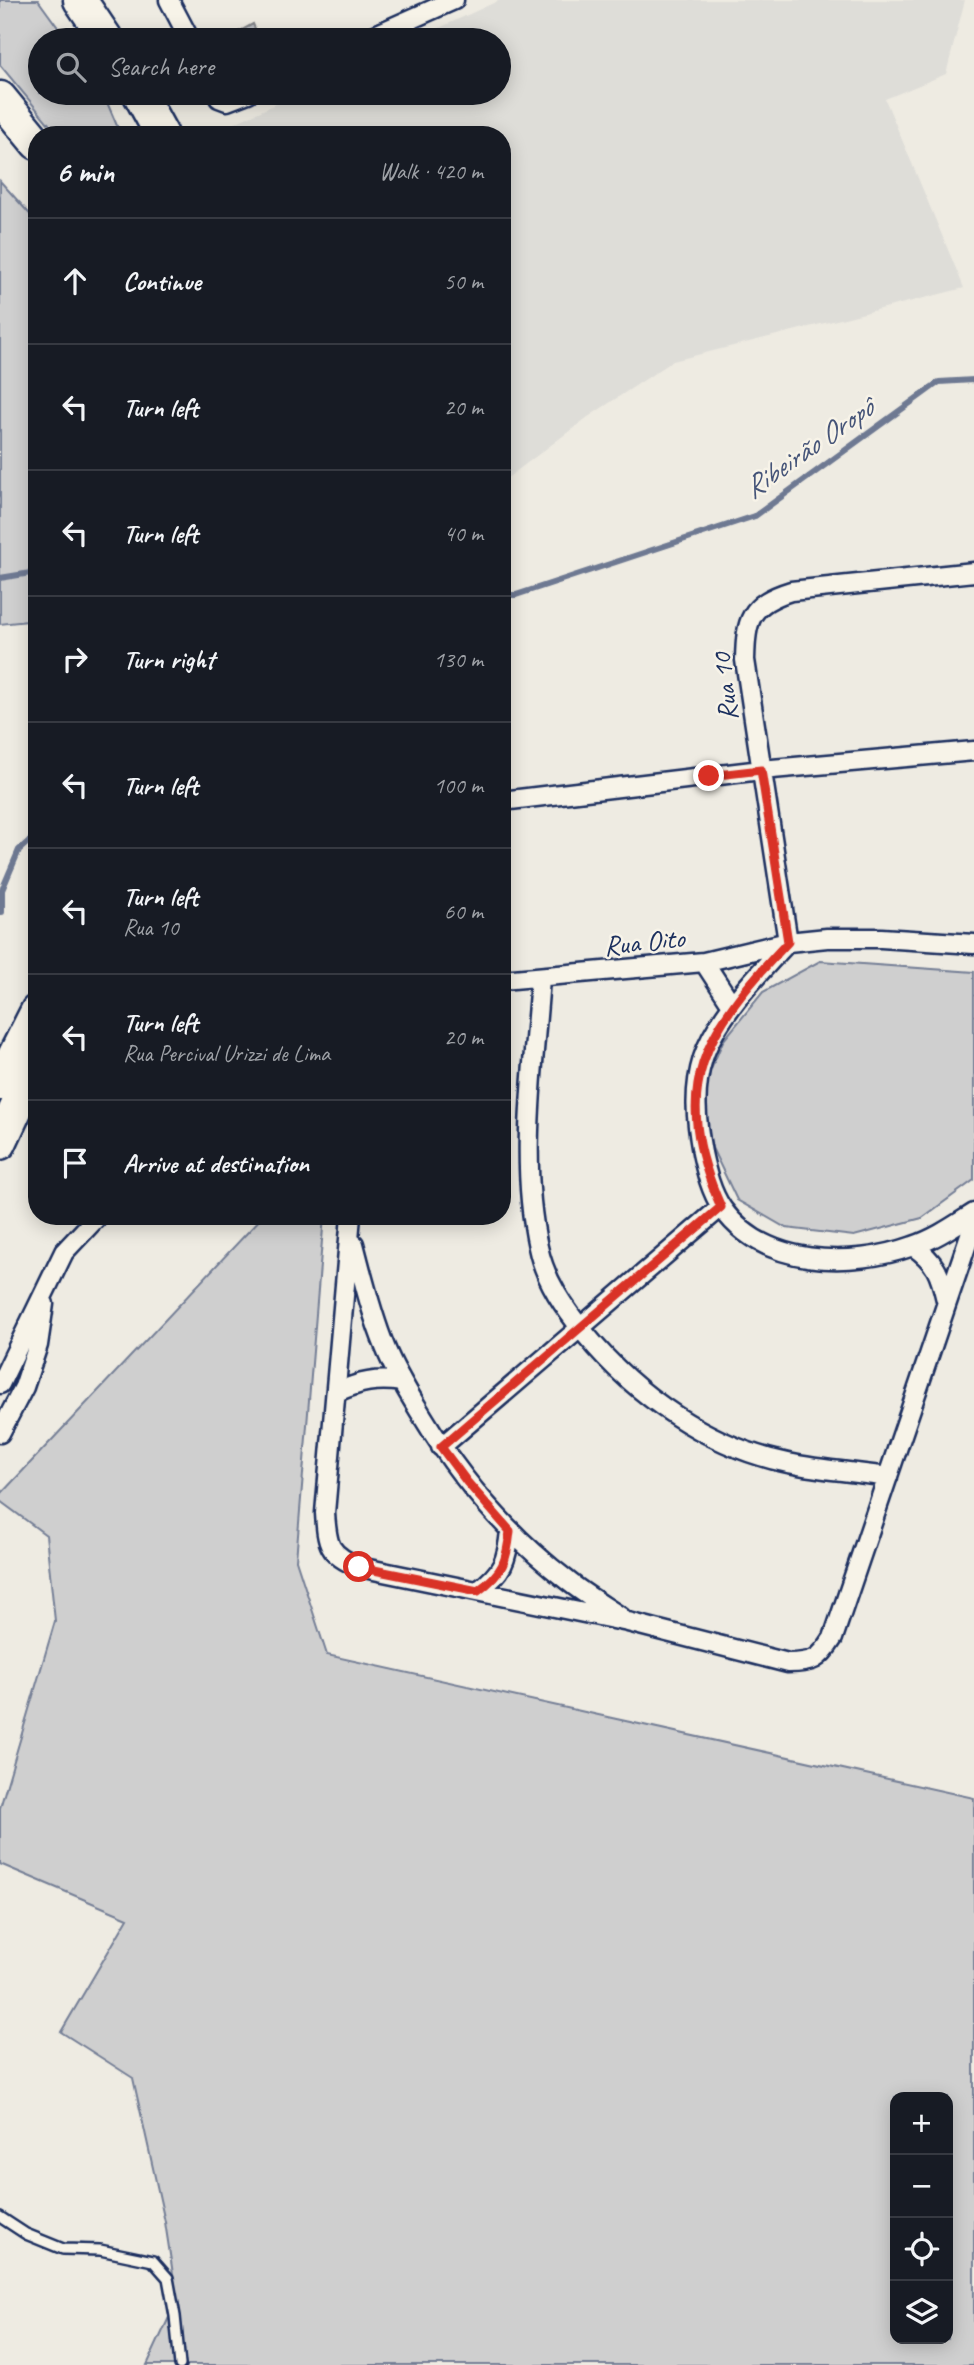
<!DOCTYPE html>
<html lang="en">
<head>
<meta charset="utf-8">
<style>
	body { margin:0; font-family:Caveat,sans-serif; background:#242831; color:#f1f3f6 }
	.controls { position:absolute; right:21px; bottom:21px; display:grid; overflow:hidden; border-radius:14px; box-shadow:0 4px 18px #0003 }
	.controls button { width:63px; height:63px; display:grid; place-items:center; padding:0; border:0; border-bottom:2px solid #363941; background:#171b24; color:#f1f3f6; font:35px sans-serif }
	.stop { position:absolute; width:21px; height:21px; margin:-16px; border:5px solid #d93025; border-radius:50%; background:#fff }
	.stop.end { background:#d93025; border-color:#fff; box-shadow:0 2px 7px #0008 }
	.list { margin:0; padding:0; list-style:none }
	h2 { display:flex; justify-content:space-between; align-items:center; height:91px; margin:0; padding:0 28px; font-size:30px }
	h2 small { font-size:23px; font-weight:400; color:#9ea1a6 }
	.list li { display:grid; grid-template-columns:46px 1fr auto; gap:21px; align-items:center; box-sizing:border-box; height:126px; padding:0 28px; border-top:2px solid #363941 }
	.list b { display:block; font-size:26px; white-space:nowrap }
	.list p { margin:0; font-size:23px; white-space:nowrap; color:#9ea1a6 }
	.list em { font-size:23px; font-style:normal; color:#9ea1a6 }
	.icon { flex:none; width:38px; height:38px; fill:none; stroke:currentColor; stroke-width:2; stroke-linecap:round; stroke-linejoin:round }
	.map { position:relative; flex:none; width:974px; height:2365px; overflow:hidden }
	.search { position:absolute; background:#171b24; box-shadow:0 4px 18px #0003; left:28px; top:28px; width:483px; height:77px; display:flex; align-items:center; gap:18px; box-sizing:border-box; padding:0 24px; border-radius:38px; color:#9ea1a6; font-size:26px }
	.panel { position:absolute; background:#171b24; box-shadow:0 4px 18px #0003; left:28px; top:126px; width:483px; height:1099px; border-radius:28px }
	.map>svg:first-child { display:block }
	.built { fill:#deddd8 }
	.green { fill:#cfcfcf; stroke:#757f96; stroke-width:2; fill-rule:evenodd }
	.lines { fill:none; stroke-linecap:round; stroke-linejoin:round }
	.stream { stroke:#6e7992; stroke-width:6 }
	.building { fill:#babdc2; stroke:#828488; stroke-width:2 }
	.lane-casing { stroke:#1b2f5e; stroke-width:14 }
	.street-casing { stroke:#1b2f5e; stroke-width:23 }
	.highway-casing { stroke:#1b2f5e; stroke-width:37 }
	.lane { stroke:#f7f3e8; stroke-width:9 }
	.street { stroke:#f7f3e8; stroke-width:18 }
	.highway { stroke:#f7f3e8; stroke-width:32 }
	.route { stroke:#d93025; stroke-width:9 }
	.labels { text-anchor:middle; stroke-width:5; stroke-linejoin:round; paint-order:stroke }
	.street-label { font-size:28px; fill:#1b2f5e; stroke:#f7f3e8 }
	.water-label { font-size:30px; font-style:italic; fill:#455478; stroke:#f7f3e8 }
</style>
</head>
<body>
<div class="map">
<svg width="974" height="2365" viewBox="0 0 974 2365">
	<rect width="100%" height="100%" fill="#eeebe2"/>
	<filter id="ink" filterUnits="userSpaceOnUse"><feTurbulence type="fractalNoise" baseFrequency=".0143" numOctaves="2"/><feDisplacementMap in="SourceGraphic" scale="14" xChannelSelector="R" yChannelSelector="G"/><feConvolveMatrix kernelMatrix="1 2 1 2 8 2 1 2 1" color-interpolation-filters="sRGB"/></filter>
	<g filter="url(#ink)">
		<path class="built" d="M 500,0 L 965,0 L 946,74 L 885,99 L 964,288 L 673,361 L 588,417 L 502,482 L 502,135 L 215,135 L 215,132 L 300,93 L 499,93 L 499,40 L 413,40 Z"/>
		<path class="green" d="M 0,0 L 38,0 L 67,40 L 40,40 L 40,93 L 103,93 L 121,135 L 58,135 L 0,65 Z
			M 0,181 L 37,222 L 37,620 L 0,624 Z
			M 820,961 L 974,972 L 974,1180 L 922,1218 L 854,1236 L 786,1228 L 737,1200 L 712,1148 L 701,1093 L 723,1041 L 763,992 Z
			M 263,1216 L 324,1216 L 296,1560 L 327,1655 L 974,1798 L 974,2365 L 147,2365 L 177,2300 L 165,2222 L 133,2078 L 61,2032 L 128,1918 L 0,1864 L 0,1808 L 55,1621 L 46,1535 L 0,1501 L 0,1495 ZM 895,2097 L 948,2097 L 948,2339 L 895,2339 Z"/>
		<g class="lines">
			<path class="stream" d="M 0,578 L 37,572
				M 502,595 L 516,595 L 755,516 L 939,382 L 974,380
				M 0,912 L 2,912 L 2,890 L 19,850 L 37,834"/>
		</g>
		<path class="building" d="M 253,24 L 260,40 L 224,40 Z"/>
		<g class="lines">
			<g class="lane-casing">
				<path id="lane" d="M 0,2217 L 26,2234 L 63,2249 L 100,2250 L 153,2261 L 168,2278 L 175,2316 L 180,2365"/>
			</g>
			<g class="street-casing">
				<path id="street" d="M 169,0 L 190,40
					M 364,40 L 454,0
					M 217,93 L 219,98 L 227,101 L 248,93
					M 502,801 L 761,770 L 974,751
					M 788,942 C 759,973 716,1017 703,1058 C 693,1090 696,1120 702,1153 C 706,1171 711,1192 722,1208 C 763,1267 851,1268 913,1246 C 935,1239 955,1225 974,1213
					M 788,942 L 745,660 C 746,620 749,604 791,591 L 974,572
					M 704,962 L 732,1005
					M 540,978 C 534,1066 519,1160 538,1247 C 545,1281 565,1309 586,1335 C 636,1396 709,1447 788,1463 C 821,1470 855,1472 888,1477
					M 502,980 L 704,962 L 788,942 L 827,938 L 881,938 L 974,944
					M 351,1216 L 325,1513 C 327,1545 328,1554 359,1567 L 628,1622 L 788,1663 C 813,1663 819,1660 833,1638 L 974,1223
					M 354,1244 C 363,1278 371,1313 385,1347 C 395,1372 409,1394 423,1417 C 461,1480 509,1536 568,1581 C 584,1594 603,1605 621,1617
					M 913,1246 C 936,1262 940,1274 946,1300
					M 0,1384 L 64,1252 L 98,1216
					M 337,1392 C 360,1382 376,1378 402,1382
					M 0,1433 L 24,1387 L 38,1345 L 44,1304
					M 441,1447 L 721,1207
					M 478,1591 C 503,1572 507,1561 510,1531"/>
			</g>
			<g class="highway-casing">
				<path id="highway" d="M 80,0 L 107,40
					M 139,93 L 162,135
					M 0,98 L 37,143
					M 0,1084 L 37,1011
					M 0,1143 L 37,1063"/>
			</g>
			<use href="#lane" class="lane"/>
			<use href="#street" class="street"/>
			<use href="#highway" class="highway"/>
		</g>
	</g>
	<g class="lines" filter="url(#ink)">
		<path class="route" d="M 359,1567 L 478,1591 C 503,1573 507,1561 510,1531 L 467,1482 L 441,1447 L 721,1207 C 668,1087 704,1031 788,942 L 761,770 L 709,776"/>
	</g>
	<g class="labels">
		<g class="street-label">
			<text transform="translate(724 687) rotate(-96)" y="10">Rua 10</text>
			<text transform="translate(644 941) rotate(-6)" y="10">Rua Oito</text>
		</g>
		<g class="water-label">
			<text transform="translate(808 448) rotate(-35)" y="10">Ribeirão Oropô</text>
		</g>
	</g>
</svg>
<div class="controls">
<button>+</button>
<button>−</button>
<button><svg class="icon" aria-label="locate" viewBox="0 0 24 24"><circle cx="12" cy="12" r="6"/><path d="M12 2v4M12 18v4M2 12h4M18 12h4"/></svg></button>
<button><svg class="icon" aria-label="layers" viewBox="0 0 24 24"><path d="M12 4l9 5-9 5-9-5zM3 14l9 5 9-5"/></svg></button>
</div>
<div class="stop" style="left:359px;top:1567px"></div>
<div class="stop end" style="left:709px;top:776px"></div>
<div class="search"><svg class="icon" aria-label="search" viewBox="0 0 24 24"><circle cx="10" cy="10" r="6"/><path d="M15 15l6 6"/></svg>Search here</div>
<section class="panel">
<h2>6 min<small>Walk · 420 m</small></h2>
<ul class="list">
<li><svg class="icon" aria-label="ahead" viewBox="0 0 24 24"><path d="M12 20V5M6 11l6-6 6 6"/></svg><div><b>Continue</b></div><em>50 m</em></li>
<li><svg class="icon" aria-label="left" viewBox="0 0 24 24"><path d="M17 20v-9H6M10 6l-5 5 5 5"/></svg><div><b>Turn left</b></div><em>20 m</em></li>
<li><svg class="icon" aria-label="left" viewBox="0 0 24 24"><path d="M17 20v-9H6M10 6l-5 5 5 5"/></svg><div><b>Turn left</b></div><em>40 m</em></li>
<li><svg class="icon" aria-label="right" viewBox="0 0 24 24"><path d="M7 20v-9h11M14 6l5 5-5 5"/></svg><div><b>Turn right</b></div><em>130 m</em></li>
<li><svg class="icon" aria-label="left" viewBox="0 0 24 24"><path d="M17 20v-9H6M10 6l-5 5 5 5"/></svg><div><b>Turn left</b></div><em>100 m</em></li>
<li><svg class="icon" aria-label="left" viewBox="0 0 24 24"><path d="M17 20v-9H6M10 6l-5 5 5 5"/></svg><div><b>Turn left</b><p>Rua 10</p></div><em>60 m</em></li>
<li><svg class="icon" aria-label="left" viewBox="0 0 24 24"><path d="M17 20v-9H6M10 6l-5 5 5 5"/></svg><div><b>Turn left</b><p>Rua Percival Urizzi de Lima</p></div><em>20 m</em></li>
<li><svg class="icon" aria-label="arrive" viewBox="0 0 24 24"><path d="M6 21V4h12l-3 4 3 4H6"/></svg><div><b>Arrive at destination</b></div></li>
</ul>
</section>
</div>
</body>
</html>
